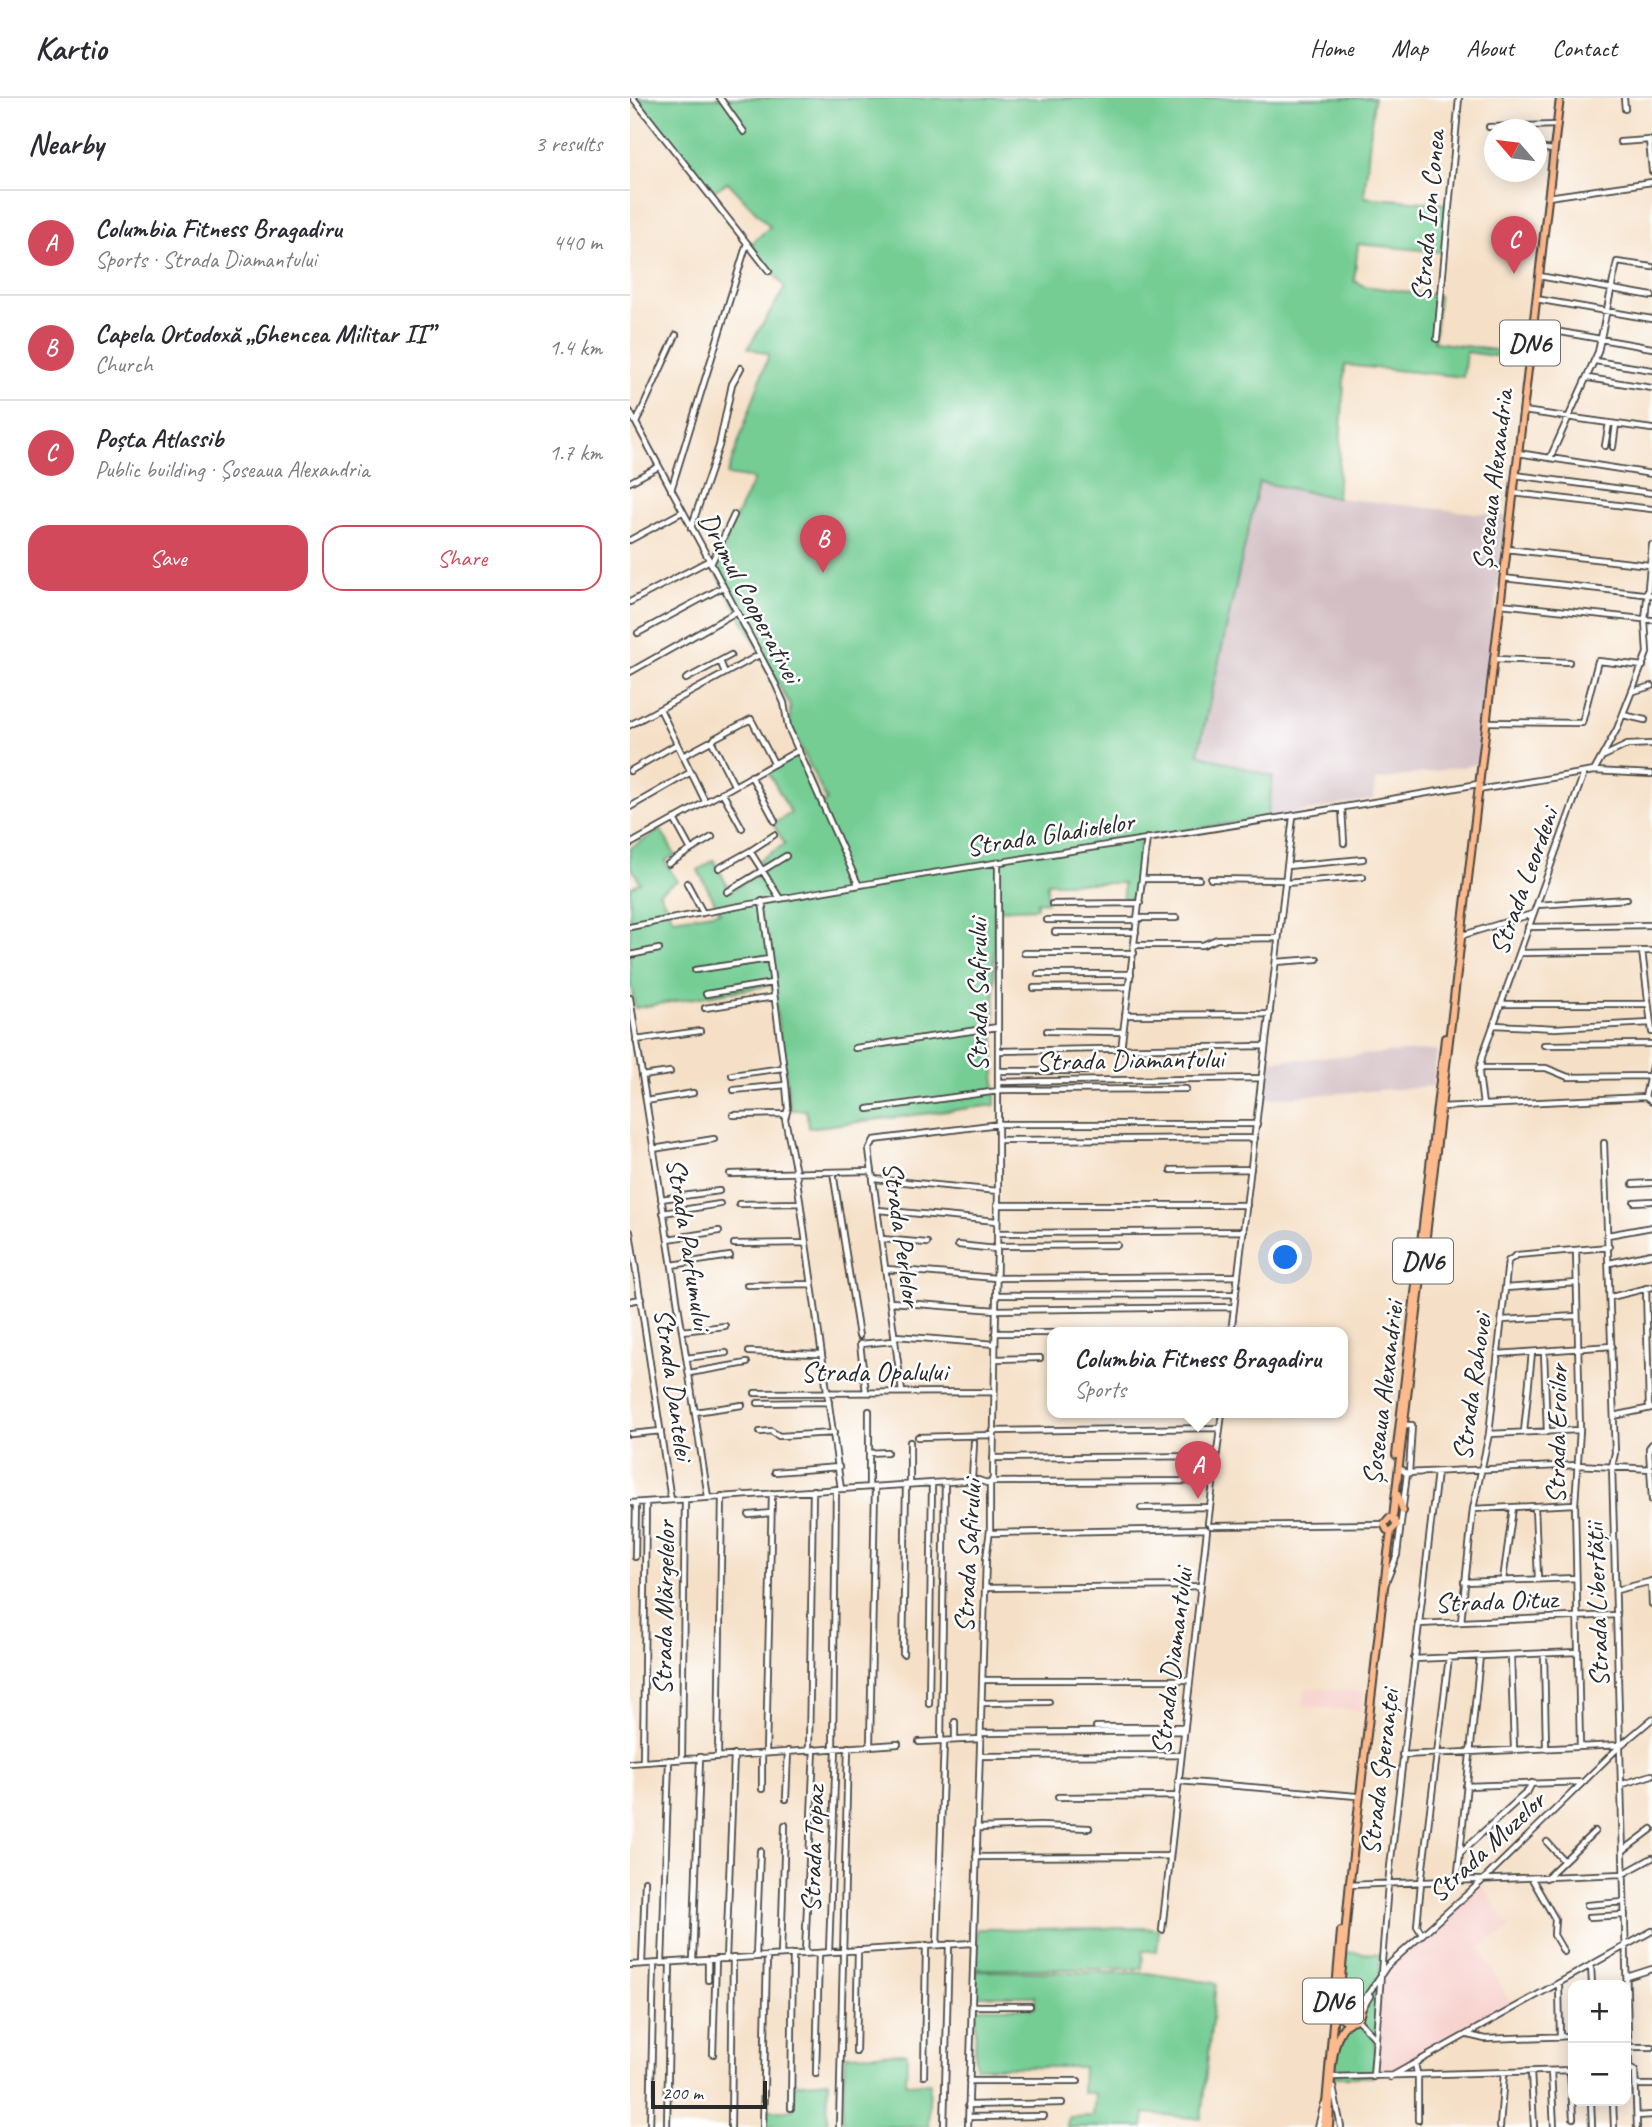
<!DOCTYPE html>
<html lang="en">
<head>
<meta charset="utf-8">
<style>
	body { margin:0; font-family:Caveat,sans-serif; background:#f7f7f7; color:#2b2b33 }
	.controls { position:absolute; right:21px; bottom:21px; display:grid; overflow:hidden; border-radius:14px; box-shadow:0 4px 18px #0003 }
	.controls button { width:63px; height:63px; display:grid; place-items:center; padding:0; border:0; border-bottom:2px solid #e1e1e2; background:#fff; color:#2b2b33; font:35px sans-serif }
	.compass { position:absolute; left:854px; top:21px; width:63px; height:63px; border-radius:50%; background:#fff; box-shadow:0 4px 18px #0003; rotate:298deg }
	.scale { position:absolute; left:21px; bottom:18px; width:116px; box-sizing:border-box; padding-left:7px; border:4px solid #2b2b2b; border-top:0; font-size:19px; line-height:24px; white-space:nowrap; color:#2b2b2b; -webkit-text-stroke:5px #fff; paint-order:stroke }
	.you { position:absolute; left:656px; top:1160px; width:24px; height:24px; margin:-18px; border:5px solid #fff; border-radius:50%; background:#1a73e8; box-shadow:0 0 0 10px #1a73e833 }
	.badge { display:grid; place-items:center; width:46px; height:46px; border-radius:50%; background:#d1495b; color:#fff; font-size:23px; font-weight:700 }
	.pin { position:absolute; translate:-50% -58px; filter:drop-shadow(0 2px 4px #0008) }
	.pin::after { content:''; position:absolute; top:37px; width:24px; height:21px; background:inherit; clip-path:polygon(0 0,100% 0,50% 100%) }
	.popup { position:absolute; left:417px; top:1229px; width:301px; height:91px; box-sizing:border-box; display:grid; place-content:center; border-radius:14px; background:#fff; filter:drop-shadow(0 2px 5px #0005); font-size:23px; white-space:nowrap; color:#7c7c81 }
	.popup b { font-size:26px; color:#2b2b33 }
	.popup::after { content:''; position:absolute; left:50%; top:100%; margin-left:-14px; border:14px solid transparent; border-top-color:#fff }
	.list { margin:0; padding:0; list-style:none }
	h2 { display:flex; justify-content:space-between; align-items:center; height:91px; margin:0; padding:0 28px; font-size:30px }
	h2 small { font-size:23px; font-weight:400; color:#7c7c81 }
	.list li { display:grid; grid-template-columns:46px 1fr auto; gap:21px; align-items:center; box-sizing:border-box; height:105px; padding:0 28px; border-top:2px solid #e1e1e2 }
	.list b { display:block; font-size:26px; white-space:nowrap }
	.list p { margin:0; font-size:23px; white-space:nowrap; color:#7c7c81 }
	.list em { font-size:23px; font-style:normal; color:#7c7c81 }
	.actions { display:flex; gap:14px; padding:21px 28px }
	.actions a { flex:1; padding:16px 0; border:2px solid #d1495b; border-radius:21px; text-align:center; font-size:24px; color:#d1495b }
	.actions .main { background:#d1495b; color:#fff }
	.map { position:relative; flex:none; width:1022px; height:2029px; overflow:hidden }
	header { display:flex; align-items:center; gap:42px; box-sizing:border-box; height:98px; padding:0 35px; background:#fff; border-bottom:2px solid #e1e1e2 }
	header strong { font-size:33px }
	nav { display:flex; gap:38px; margin-inline-start:auto; font-size:24px }
	main { display:flex }
	aside { flex:1; background:#fff }
	.map>svg:first-child { display:block }
	.built { fill:#f7d0cc }
	.industrial { fill:#d2bec3 }
	.green { fill:#74cd94; stroke:#507c60; stroke-width:2 }
	.lines { fill:none; stroke-linecap:round; stroke-linejoin:round }
	.minor-casing { stroke:#494642; stroke-width:8 }
	.major-casing { stroke:#494642; stroke-width:10 }
	.minor { stroke:#fff; stroke-width:4.5 }
	.major { stroke:#fcba8d; stroke-width:6 }
	.labels { text-anchor:middle; stroke-width:5; stroke-linejoin:round; paint-order:stroke }
	.shield { fill:#fff; stroke:#6b6b6b; stroke-width:2 }
	.shield-label { font-size:26px; font-weight:bold; fill:#2b2b2b }
	.street-label { font-size:28px; fill:#2b2b2b; stroke:#fff }
</style>
</head>
<body>
<header>
<strong>Kartio</strong>
<nav><a>Home</a><a>Map</a><a>About</a><a>Contact</a></nav>
</header>
<main>
<aside>
<h2>Nearby<small>3 results</small></h2>
<ul class="list">
<li><span class="badge">A</span><div><b>Columbia Fitness Bragadiru</b><p>Sports · Strada Diamantului</p></div><em>440 m</em></li>
<li><span class="badge">B</span><div><b>Capela Ortodoxă „Ghencea Militar II”</b><p>Church</p></div><em>1.4 km</em></li>
<li><span class="badge">C</span><div><b>Poșta Atlassib</b><p>Public building · Șoseaua Alexandria</p></div><em>1.7 km</em></li>
</ul>
<div class="actions"><a class="main">Save</a><a>Share</a></div>
</aside>
<div class="map">
<svg width="1022" height="2029" viewBox="0 0 1022 2029">
	<rect width="100%" height="100%" fill="#fff"/>
	<filter id="ink" filterUnits="userSpaceOnUse"><feTurbulence type="fractalNoise" baseFrequency=".0143" numOctaves="2"/><feDisplacementMap in="SourceGraphic" scale="14" xChannelSelector="R" yChannelSelector="G"/><feConvolveMatrix kernelMatrix="1 2 1 2 8 2 1 2 1" color-interpolation-filters="sRGB"/></filter>
	<filter id="wash" filterUnits="userSpaceOnUse"><feTurbulence type="fractalNoise" baseFrequency=".00686" numOctaves="4" result="noise"/><feDisplacementMap in="SourceGraphic" scale="28" xChannelSelector="R" yChannelSelector="G"/><feGaussianBlur stdDeviation="1.57" result="paint"/><feColorMatrix in="noise" values="0 0 0 0 0 0 0 0 0 0 0 0 0 0 0 0 0 1.4 0 .05"/><feComposite in="paint" operator="in"/></filter>
	<g filter="url(#wash)">
		<rect width="100%" height="100%" fill="#f5e0c7"/>
		<path class="built" d="M 675,1590 L 734,1594 L 731,1613 L 673,1608 Z
			M 852,1786 L 880,1831 L 850,1849 L 882,1908 L 762,1977 L 743,1979 L 749,1878 Z"/>
		<path class="industrial" d="M 629,384 L 707,400 L 875,418 L 848,666 L 745,683 L 744,701 L 637,720 L 643,679 L 568,657 Z
			M 807,952 L 803,988 L 632,1001 L 637,963 Z"/>
		<path class="green" d="M 6,0 L 744,0 L 734,99 L 817,106 L 812,154 L 728,146 L 724,183 L 734,188 L 809,198 L 804,244 L 879,254 L 879,260 L 836,254 L 833,279 L 715,267 L 707,400 L 629,384 L 568,656 L 643,679 L 637,720 L 511,739 L 504,801 L 493,801 L 493,785 L 417,785 L 417,804 L 407,803 L 407,810 L 364,812 L 365,1007 L 179,1030 L 176,1012 L 161,1012 L 142,887 L 5,910 L 0,882 L 0,790 L 10,784 L 0,767 L 0,750 L 31,732 L 45,757 L 35,763 L 47,783 L 29,794 L 43,821 L 90,814 L 68,772 L 84,762 L 100,793 L 135,772 L 129,762 L 155,746 L 143,726 L 161,715 L 137,672 L 169,656 L 192,706 L 197,703 L 160,627 L 160,607 L 83,468 L 124,381 L 97,377 L 139,256 L 118,250 L 155,190 L 121,146 L 140,129 L 98,84 L 84,93 Z
			M 347,1831 L 513,1830 L 529,1831 L 527,1853 L 513,1853 L 512,1871 L 346,1871 Z
			M 713,1854 L 751,1856 L 743,1979 L 702,1979 L 705,1948 L 718,1924 L 711,1919 L 709,1910 L 720,1901 L 714,1895 Z
			M 346,1873 L 516,1875 L 586,1885 L 571,2021 L 515,2015 L 513,2029 L 437,2029 L 438,2019 L 463,2018 L 465,1995 L 452,1995 L 453,1969 L 345,1969 L 346,1910 L 405,1910 L 405,1898 L 346,1898 Z
			M 277,1955 L 276,1986 L 300,1985 L 298,2029 L 212,2029 L 215,1957 Z
			M 198,1983 L 197,2029 L 136,2029 L 137,2012 L 163,2012 L 164,1986 Z"/>
	</g>
	<g filter="url(#ink)">
		<g class="lines">
			<g class="minor-casing">
				<path id="minor" d="M 3,0 L 139,173
					M 90,0 L 114,34
					M 994,0 L 995,11
					M 859,29 L 927,27
					M 990,44 L 1019,42 L 1022,73
					M 906,50 L 924,52
					M 918,99 L 1022,84
					M 909,178 L 1022,198
					M 906,201 L 1022,221
					M 902,229 L 1022,250
					M 807,241 L 829,0
					M 965,263 L 1022,272
					M 958,280 L 1022,290
					M 893,313 L 1022,331
					M 0,314 L 145,585 L 154,605 L 158,629 L 228,786
					M 6,325 L 46,237
					M 975,348 L 979,325
					M 983,349 L 986,326
					M 888,355 L 1022,376
					M 920,360 L 968,254 L 987,164 L 1022,169
					M 885,377 L 1022,395
					M 0,384 L 28,369
					M 41,392 L 117,145
					M 883,395 L 1022,411
					M 61,430 L 89,348 L 102,286 L 111,270
					M 0,442 L 52,414
					M 876,451 L 1019,467
					M 81,466 L 104,417
					M 873,480 L 1022,497
					M 0,504 L 78,463
					M 870,506 L 1022,522
					M 8,535 L 93,489
					M 863,561 L 939,564
					M 90,563 L 95,575
					M 0,574 L 106,514
					M 56,581 L 101,557
					M 1004,593 L 1022,588
					M 30,611 L 75,703
					M 993,617 L 1015,622
					M 856,624 L 952,625 L 968,563 L 1013,568
					M 0,627 L 129,557
					M 53,658 L 79,644
					M 974,658 L 997,647 L 1022,646
					M 0,673 L 47,646
					M 964,673 L 987,631 L 1017,555 L 1015,522 L 1022,447
					M 121,678 L 145,723
					M 104,687 L 82,644 L 85,640 L 121,621 L 144,665
					M 848,692 L 964,673 L 1021,676
					M 92,694 L 112,730
					M 0,709 L 61,674
					M 712,711 L 714,745
					M 44,721 L 61,752
					M 0,746 L 169,652
					M 120,753 L 144,737
					M 38,766 L 82,739
					M 657,768 L 733,761
					M 89,770 L 120,753 L 149,799
					M 512,781 L 569,781
					M 581,781 L 655,782
					M 57,785 L 73,815
					M 655,785 L 733,779
					M 97,794 L 156,758
					M 132,803 L 156,987 L 158,1010 L 155,1021 L 166,1075 L 211,1391
					M 422,806 L 510,805
					M 907,807 L 997,801
					M 508,820 L 546,820
					M 417,822 L 508,822
					M 0,829 C 281,773 566,737 848,686
					M 898,829 L 1022,827
					M 425,834 L 506,834
					M 830,838 L 902,816
					M 505,847 L 573,847 L 587,841 L 648,840
					M 1012,853 L 1022,934
					M 394,855 L 504,855
					M 890,855 L 1022,853
					M 0,857 L 29,851
					M 646,864 L 687,861
					M 65,872 L 139,861
					M 408,876 L 501,876
					M 404,890 L 499,889
					M 76,896 L 142,885
					M 0,900 L 78,1399
					M 872,906 L 1018,906
					M 75,910 L 144,899
					M 495,917 L 640,916
					M 864,927 L 925,930 L 1021,925
					M 417,933 L 493,934
					M 6,942 L 70,933
					M 914,947 L 1022,946
					M 225,950 L 368,929
					M 491,952 L 517,740
					M 368,953 L 635,948
					M 849,970 L 916,970 L 938,979 L 1020,978
					M 368,973 L 456,973
					M 102,977 L 153,970
					M 12,978 L 40,974
					M 368,984 L 632,980
					M 104,992 L 156,987
					M 368,992 L 556,991
					M 1015,999 L 1022,968
					M 16,1003 L 63,995
					M 853,1007 L 849,976 L 852,959 L 954,675
					M 811,1009 L 1015,999 L 1022,1004
					M 238,1011 L 368,993
					M 103,1017 L 156,1016
					M 368,1042 L 625,1040
					M 974,1045 L 985,1355 L 982,1368 L 999,1969
					M 23,1051 L 84,1041
					M 541,1072 L 621,1071
					M 203,1074 L 229,1238
					M 100,1076 L 242,1073
					M 244,1081 L 368,1093
					M 1003,1086 L 1022,1085
					M 31,1101 L 89,1093
					M 1004,1104 L 1022,1103
					M 109,1106 L 170,1105
					M 367,1107 L 617,1107
					M 248,1112 L 367,1123
					M 33,1115 L 90,1106
					M 0,1134 L 41,1402
					M 367,1135 L 614,1133
					M 978,1137 L 1022,1129
					M 38,1141 L 89,1133
					M 252,1141 L 297,1145
					M 104,1146 L 176,1145
					M 328,1147 L 366,1151
					M 366,1148 L 487,1147
					M 946,1152 L 950,1332 L 945,1406 L 950,1648
					M 980,1165 L 1021,1156
					M 42,1167 L 100,1158
					M 257,1171 L 366,1180 L 608,1178
					M 117,1187 L 182,1186
					M 875,1190 L 947,1185
					M 1016,1190 L 1019,1310
					M 366,1197 L 606,1196
					M 981,1199 L 1022,1189
					M 0,1203 L 11,1201
					M 261,1204 L 366,1212 L 604,1209
					M 872,1222 L 947,1218
					M 52,1233 L 95,1228
					M 365,1235 L 423,1235
					M 530,1235 L 601,1234
					M 601,1235 L 663,719
					M 266,1238 L 365,1246
					M 914,1253 L 917,1334
					M 119,1254 L 192,1256
					M 868,1256 L 982,1248
					M 56,1260 L 96,1255
					M 365,1261 L 410,1260
					M 59,1275 L 117,1265
					M 236,1294 L 230,1246 L 263,1243
					M 272,1294 L 239,1052 L 244,1042 L 368,1026 L 627,1026
					M 125,1295 L 364,1294
					M 128,1305 L 199,1304
					M 239,1313 L 239,1389
					M 65,1314 L 112,1307
					M 984,1318 L 1021,1310
					M 774,1327 L 782,1327 L 779,1375
					M 363,1333 L 590,1330
					M 130,1334 L 141,1333 L 149,1338 L 204,1335
					M 894,1334 L 902,1254
					M 1,1336 L 31,1333
					M 859,1336 L 950,1332
					M 288,1339 L 363,1337
					M 1022,1346 L 1019,1350 L 1022,1402
					M 239,1355 L 257,1354
					M 363,1360 L 586,1358
					M 768,1369 L 776,1375 L 948,1367 L 1022,1371
					M 145,1374 L 209,1369
					M 342,1382 L 344,1344
					M 362,1384 L 583,1383
					M 280,1386 L 280,1344
					M 0,1405 L 348,1382 L 360,1386
					M 905,1409 L 908,1480
					M 511,1410 L 580,1409
					M 843,1411 L 945,1406
					M 119,1417 L 141,1415
					M 578,1425 L 592,1315
					M 581,1428 L 754,1426
					M 360,1435 L 575,1431
					M 5,1459 L 6,1405
					M 873,1482 L 883,1410
					M 1021,1483 L 1022,1506
					M 834,1484 L 946,1480
					M 755,1487 L 767,1457 L 777,1375
					M 355,1490 L 570,1488
					M 987,1492 L 1022,1483
					M 831,1524 L 843,1411 L 859,1336 L 878,1163 L 887,1157 L 979,1149
					M 788,1526 L 987,1517
					M 914,1555 L 916,1649
					M 273,1556 L 276,1387
					M 881,1557 L 884,1651
					M 784,1561 L 947,1554
					M 353,1582 L 559,1582
					M 352,1605 L 419,1604
					M 299,1606 L 302,1385
					M 325,1624 L 325,1642
					M 466,1629 L 554,1629
					M 351,1635 L 553,1633
					M 311,1643 L 315,1384
					M 289,1644 L 351,1641
					M 240,1647 L 245,1389
					M 203,1650 L 206,1391
					M 179,1652 L 183,1392
					M 136,1655 L 142,1395
					M 772,1657 L 991,1647
					M 88,1658 L 92,1398
					M 350,1658 L 551,1657
					M 52,1661 L 55,1401
					M 13,1664 L 16,1404
					M 0,1665 L 268,1646
					M 548,1683 L 726,1698
					M 993,1686 L 1022,1677
					M 836,1688 L 954,1684
					M 132,1691 L 132,1656
					M 428,1699 L 546,1698
					M 156,1701 L 158,1653
					M 347,1730 L 410,1728 L 459,1730
					M 917,1744 L 933,1762
					M 994,1752 L 1022,1731
					M 830,1755 L 898,1693 L 902,1685
					M 346,1759 L 539,1758
					M 916,1780 L 965,1733
					M 902,1781 L 925,1821 L 924,1837 L 934,1854
					M 827,1784 L 850,1558
					M 720,1787 L 993,1776 L 1022,1760
					M 957,1807 L 994,1804
					M 959,1819 L 995,1817
					M 532,1832 L 577,1432
					M 792,1836 L 787,1828 L 791,1785 L 819,1559
					M 307,1847 L 314,1643
					M 199,1854 L 206,1650
					M 175,1855 L 184,1651
					M 151,1857 L 155,1727
					M 126,1859 L 130,1753
					M 96,1861 L 104,1657
					M 63,1863 L 70,1659
					M 32,1865 L 39,1662
					M 12,1866 L 15,1783
					M 0,1867 L 342,1845
					M 961,1867 L 962,1887
					M 997,1879 L 1022,1871
					M 78,1882 L 78,1862
					M 929,1885 L 930,1939
					M 727,1904 L 736,1899 L 757,1868 L 852,1783 L 991,1647 L 1022,1621
					M 341,1908 L 400,1908
					M 731,1913 L 740,1898
					M 727,1921 L 744,1939
					M 838,1937 L 855,1941 L 943,1938
					M 998,1949 L 1022,1949
					M 226,1954 L 228,1852
					M 83,1956 L 86,1861
					M 785,1966 L 788,1979 L 788,2022
					M 997,1969 L 1005,1973 L 1007,2029
					M 940,1972 L 943,2020
					M 921,1973 L 924,2029
					M 901,1974 L 904,2029
					M 186,1976 L 189,1855
					M 294,1978 L 296,1847
					M 702,1979 L 943,1972
					M 743,1979 L 758,1786 L 807,1374
					M 760,1979 L 1022,1833
					M 339,1983 L 448,1983
					M 1006,1987 L 1022,1987
					M 703,1989 L 711,2029
					M 961,2003 L 962,2029
					M 983,2003 L 984,2029
					M 338,2007 L 432,2005
					M 161,2010 L 163,1856
					M 1007,2018 L 1022,2017
					M 338,2019 L 414,2018
					M 20,2029 L 24,1866
					M 37,2029 L 40,1865
					M 101,2029 L 103,1860
					M 133,2029 L 137,1858
					M 209,2029 L 218,1649
					M 314,2029 L 319,1846
					M 338,2029 L 356,1461 L 360,1432 L 360,1386 L 363,1380 L 368,1093 L 368,767
					M 688,2029 L 694,2006
					M 870,2029 L 874,1975"/>
			</g>
			<g class="major-casing">
				<path id="major" d="M 766,1357 L 815,940
					M 767,1395 L 773,1413
					M 757,1432 L 754,1426 L 759,1420
					M 709,1890 L 710,1907
					M709 1912a11 11 0 1 1 22 0a11 11 0 1 1-22 0Z
					M 721,1901 L 714,1895 L 711,1880 L 720,1783 L 758,1455 L 761,1433 L 767,1427 L 763,1420 L 765,1401 L 930,0
					M 694,2029 L 711,1833
					M 699,2029 C 701,2005 697,1934 720,1924"/>
			</g>
			<use href="#minor" class="minor"/>
			<use href="#major" class="major"/>
		</g>
	</g>
	<g class="labels">
		<g class="shield">
			<rect x="870" y="222.5" width="60" height="45" rx="5"/>
			<rect x="763" y="1140.5" width="60" height="45" rx="5"/>
			<rect x="673" y="1880.5" width="60" height="45" rx="5"/>
		</g>
		<g class="shield-label">
			<text x="900" y="254">DN6</text>
			<text x="793" y="1172">DN6</text>
			<text x="703" y="1912">DN6</text>
		</g>
		<g class="street-label">
			<text transform="translate(797 118) rotate(-85)" y="10">Strada Ion Conea</text>
			<text transform="translate(862 382) rotate(-83)" y="10">Șoseaua Alexandria</text>
			<text transform="translate(121 499) rotate(62)" y="10">Drumul Cooperativei</text>
			<text transform="translate(420 735) rotate(-9)" y="10">Strada Gladiolelor</text>
			<text transform="translate(893 783) rotate(-70)" y="10">Strada Leordeni</text>
			<text transform="translate(347 897) rotate(-90)" y="10">Strada Safirului</text>
			<text transform="translate(500 961) rotate(-1)" y="10">Strada Diamantului</text>
			<text transform="translate(273 1136) rotate(82)" y="10">Strada Perlelor</text>
			<text transform="translate(60 1146) rotate(81)" y="10">Strada Parfumului</text>
			<text x="244" y="1283">Strada Opalului</text>
			<text transform="translate(45 1286) rotate(82)" y="10">Strada Dantelei</text>
			<text transform="translate(841 1289) rotate(-82)" y="10">Strada Rahovei</text>
			<text transform="translate(752 1295) rotate(-83)" y="10">Șoseaua Alexandriei</text>
			<text transform="translate(926 1336) rotate(-89)" y="10">Strada Eroilor</text>
			<text transform="translate(337 1458) rotate(-87)" y="10">Strada Safirului</text>
			<text transform="translate(866 1502) rotate(-2)" y="10">Strada Oituz</text>
			<text transform="translate(966 1507) rotate(-92)" y="10">Strada Libertății</text>
			<text transform="translate(33 1510) rotate(-89)" y="10">Strada Mărgelelor</text>
			<text transform="translate(541 1563) rotate(-83)" y="10">Strada Diamantului</text>
			<text transform="translate(749 1674) rotate(-83)" y="10">Strada Speranței</text>
			<text transform="translate(856 1748) rotate(-43)" y="10">Strada Muzelor</text>
			<text transform="translate(182 1751) rotate(-88)" y="10">Strada Topaz</text>
		</g>
	</g>
</svg>
<div class="controls">
<button>+</button>
<button>−</button>
</div>
<svg class="compass" viewBox="-18 -18 36 36"><path d="M0-13l5 13h-10z" fill="#e53935"/><path d="M0 13l5-13h-10z" fill="#7c7c81"/></svg>
<div class="scale">200 m</div>
<div class="you"></div>
<div class="pin badge" style="left:568px;top:1401px">A</div>
<div class="popup"><b>Columbia Fitness Bragadiru</b>Sports</div>
<div class="pin badge" style="left:193px;top:475px">B</div>
<div class="pin badge" style="left:884px;top:176px">C</div>
</div>
</main>
</body>
</html>
